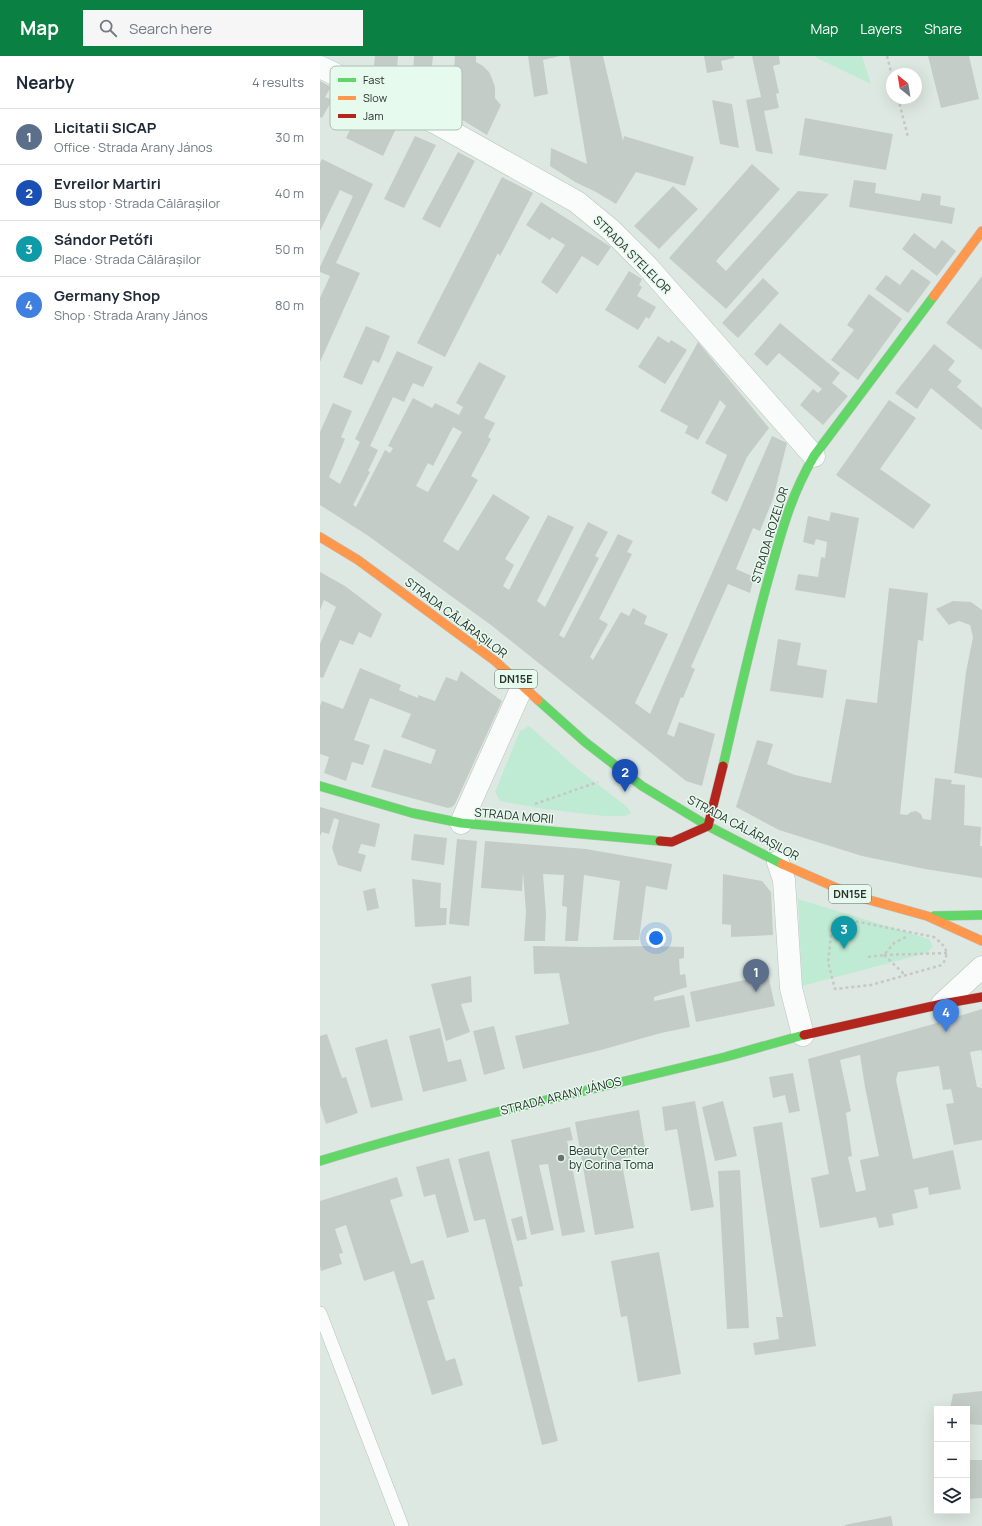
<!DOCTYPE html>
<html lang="en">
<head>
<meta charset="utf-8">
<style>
	body { margin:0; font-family:Manrope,sans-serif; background:#f6f6f7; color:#1f2937 }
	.controls { position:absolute; right:12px; bottom:12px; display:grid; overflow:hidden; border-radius:0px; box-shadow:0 4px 16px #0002 }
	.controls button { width:36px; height:36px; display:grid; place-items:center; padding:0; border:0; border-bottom:1px solid #e0e1e3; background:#fff; color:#1f2937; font:20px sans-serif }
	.compass { position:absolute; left:566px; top:12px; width:36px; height:36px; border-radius:50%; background:#fff; box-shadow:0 4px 16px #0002; rotate:330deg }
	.you { position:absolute; left:336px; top:882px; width:14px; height:14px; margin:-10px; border:3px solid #fff; border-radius:50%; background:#1a73e8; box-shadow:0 0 0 6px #1a73e833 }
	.badge { display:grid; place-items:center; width:26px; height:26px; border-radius:50%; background:#0b8043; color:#fff; font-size:13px; font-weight:700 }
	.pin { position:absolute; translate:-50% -33px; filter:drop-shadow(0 1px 2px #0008) }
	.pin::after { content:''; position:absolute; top:21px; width:14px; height:12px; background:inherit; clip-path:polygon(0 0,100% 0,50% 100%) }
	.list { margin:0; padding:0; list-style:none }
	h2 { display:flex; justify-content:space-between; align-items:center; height:52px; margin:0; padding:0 16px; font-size:17px }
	h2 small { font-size:13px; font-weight:400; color:#747a83 }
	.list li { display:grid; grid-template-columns:26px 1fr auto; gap:12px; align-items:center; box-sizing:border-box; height:56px; padding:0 16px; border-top:1px solid #e0e1e3 }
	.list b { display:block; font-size:15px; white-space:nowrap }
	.list p { margin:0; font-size:13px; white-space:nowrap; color:#747a83 }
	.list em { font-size:13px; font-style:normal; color:#747a83 }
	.icon { flex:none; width:22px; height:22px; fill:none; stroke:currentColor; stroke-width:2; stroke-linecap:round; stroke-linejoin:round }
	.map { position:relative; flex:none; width:662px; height:1470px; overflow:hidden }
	header { display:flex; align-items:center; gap:24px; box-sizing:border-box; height:56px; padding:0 20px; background:#0b8043; color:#fff }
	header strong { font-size:19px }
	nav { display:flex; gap:22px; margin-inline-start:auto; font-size:14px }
	.search { width:280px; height:36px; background:#f6f6f7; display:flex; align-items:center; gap:10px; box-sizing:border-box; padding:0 14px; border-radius:0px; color:#747a83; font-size:15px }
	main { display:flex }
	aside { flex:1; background:#fff }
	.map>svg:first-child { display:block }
	.green { fill:#bfead3 }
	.building { fill:#c4ccc8; fill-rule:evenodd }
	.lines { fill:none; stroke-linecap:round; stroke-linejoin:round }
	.lane-casing { stroke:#bac3be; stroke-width:14 }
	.street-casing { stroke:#bac3be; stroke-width:23 }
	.fast-casing { stroke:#bac3be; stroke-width:10 }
	.slow-casing { stroke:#bac3be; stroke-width:10 }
	.jam-casing { stroke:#bac3be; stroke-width:10 }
	.path { stroke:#c5c8c7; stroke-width:2.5; stroke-dasharray:3 3; stroke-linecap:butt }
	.lane { stroke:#fafcfb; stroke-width:13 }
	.street { stroke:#fafcfb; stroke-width:22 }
	.fast { stroke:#63d668; stroke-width:9 }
	.slow { stroke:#ff974d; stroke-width:9 }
	.jam { stroke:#b3261e; stroke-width:9 }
	.poi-dot { fill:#6a726d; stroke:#e6faee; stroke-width:1.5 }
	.labels { text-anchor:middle; stroke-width:3; stroke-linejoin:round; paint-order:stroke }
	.shield { fill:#e6faee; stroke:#636f68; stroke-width:1 }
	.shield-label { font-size:11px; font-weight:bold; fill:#2b332e }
	.street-label { font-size:12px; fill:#2b332e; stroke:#e6faee }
	.poi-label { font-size:12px; fill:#2b332e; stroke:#e6faee; text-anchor:start }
	.key { fill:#e6faee; stroke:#aebeb4; stroke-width:1 }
	.key-label { font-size:11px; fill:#2b332e }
</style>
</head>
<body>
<header>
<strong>Map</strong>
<div class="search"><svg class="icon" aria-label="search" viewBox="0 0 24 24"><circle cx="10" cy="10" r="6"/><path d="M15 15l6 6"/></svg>Search here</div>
<nav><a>Map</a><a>Layers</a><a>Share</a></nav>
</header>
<main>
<aside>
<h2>Nearby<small>4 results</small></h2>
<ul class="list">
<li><span class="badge" style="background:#5c6f8a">1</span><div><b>Licitatii SICAP</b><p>Office · Strada Arany János</p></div><em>30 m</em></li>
<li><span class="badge" style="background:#1a4fb4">2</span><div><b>Evreilor Martiri</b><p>Bus stop · Strada Călărașilor</p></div><em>40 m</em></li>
<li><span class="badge" style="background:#0f9aa8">3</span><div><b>Sándor Petőfi</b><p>Place · Strada Călărașilor</p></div><em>50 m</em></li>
<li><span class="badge" style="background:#3f7fe0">4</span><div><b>Germany Shop</b><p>Shop · Strada Arany János</p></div><em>80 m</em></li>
</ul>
</aside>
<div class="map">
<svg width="662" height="1470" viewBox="0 0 662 1470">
	<rect width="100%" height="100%" fill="#dee8e2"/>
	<path class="green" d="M 495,0 L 542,0 L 551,28 L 497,2 Z
		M 209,670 L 259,714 L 306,750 L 311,757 L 305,760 L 284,760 L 224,753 L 180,745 L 175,736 L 200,675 Z
		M 478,843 L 609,883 L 613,890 L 607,897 L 482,930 Z"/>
	<path class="building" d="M 55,0 L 78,0 L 76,26 L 53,17 Z
		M 94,0 L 113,0 L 112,10 L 126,11 L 125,28 L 109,27 L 109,40 L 92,39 Z
		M 135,0 L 156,0 L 156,6 L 163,10 L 169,16 L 171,20 L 175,31 L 175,42 L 181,49 L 167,79 L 131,57 Z
		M 208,0 L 240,0 L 223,4 L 228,38 L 214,41 Z
		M 249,0 L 283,0 L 303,85 L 304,80 L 374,101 L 365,130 L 316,116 L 296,148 L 276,136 L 255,126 L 230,110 L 231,92 L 267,108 Z
		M 384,0 L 414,0 L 414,2 L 401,5 L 403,14 L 387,17 Z
		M 432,0 L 459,0 L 460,8 L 453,10 L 459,37 L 456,38 L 459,52 L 444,55 L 453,98 L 436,95 L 426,44 L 441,41 Z
		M 608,0 L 649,0 L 659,43 L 621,52 Z
		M 0,25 L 11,31 L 5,41 L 12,44 L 2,62 L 0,61 Z
		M 392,44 L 412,48 L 419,92 L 400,88 Z
		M 44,45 L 81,62 L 63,100 L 26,82 Z
		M 485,62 L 573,78 L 566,114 L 479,99 Z
		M 95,80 L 116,89 L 84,152 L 64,143 Z
		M 138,96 L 155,105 L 120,172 L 102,163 Z
		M 2,103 L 53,128 L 16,207 L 40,217 L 0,306 L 0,242 L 10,220 L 0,216 L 0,211 L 33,140 L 20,134 L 0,175 L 0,107 Z
		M 432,108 L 460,133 L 396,205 L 406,215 L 478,135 L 509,138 L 406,253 L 349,202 Z
		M 182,121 L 213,137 L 180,200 L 178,197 L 125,301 L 97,287 Z
		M 534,124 L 556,127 L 555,137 L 600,145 L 602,137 L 621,140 L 620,149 L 635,152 L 632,168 L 529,151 Z
		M 353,130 L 378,153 L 339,193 L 314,170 Z
		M 221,146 L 291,191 L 278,210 L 262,200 L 237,238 L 221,226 L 245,189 L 232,181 L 230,184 L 206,169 Z
		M 594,177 L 615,193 L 622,184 L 636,195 L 617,220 L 582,193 Z
		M 592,213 L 611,226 L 588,257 L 555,233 L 566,219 L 580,229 Z
		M 309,215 L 322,223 L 319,229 L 322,231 L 317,240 L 336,251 L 329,263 L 326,261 L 318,274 L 285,254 Z
		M 662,220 L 662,294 L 626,267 Z
		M 443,222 L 459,237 L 418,282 L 402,267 Z
		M 549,238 L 582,263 L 538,324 L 511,304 L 534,274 L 527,269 Z
		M 460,267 L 520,317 L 512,327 L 528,340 L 503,369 L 480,349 L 493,333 L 498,337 L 502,333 L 459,297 L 447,310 L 434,298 Z
		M 46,270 L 70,280 L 59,307 L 53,304 L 42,329 L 23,321 Z
		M 338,280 L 349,287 L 351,284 L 367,294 L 345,328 L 318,311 Z
		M 378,286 L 449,372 L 427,401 L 407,446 L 391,437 L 407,399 L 385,387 L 406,350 L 400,344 L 378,384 L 365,377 L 368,370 L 340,355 Z
		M 614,288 L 635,305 L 628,314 L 642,325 L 637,331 L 662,352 L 662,374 L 611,332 L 597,353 L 575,337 Z
		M 77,295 L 113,311 L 103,331 L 93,327 L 84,346 L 73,341 L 50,390 L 58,394 L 48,415 L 50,416 L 33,449 L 36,451 L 65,394 L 70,397 L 73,392 L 68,390 L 93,342 L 112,352 L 115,347 L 139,359 L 143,351 L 136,347 L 159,306 L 186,320 L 164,362 L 175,367 L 168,381 L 171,383 L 151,420 L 158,424 L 123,485 L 138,495 L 173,438 L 210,461 L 185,503 L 194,509 L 183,530 L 189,534 L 228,459 L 254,471 L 217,545 L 225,551 L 268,466 L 288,476 L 275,500 L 279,502 L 239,579 L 244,582 L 298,478 L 313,485 L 307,496 L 312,498 L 279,563 L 288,568 L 270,601 L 273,604 L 301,556 L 309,560 L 313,552 L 327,560 L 324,568 L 348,578 L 315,647 L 330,658 L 452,380 L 467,387 L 453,443 L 440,475 L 433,472 L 416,513 L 434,521 L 430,537 L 408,528 L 371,611 L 375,613 L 363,642 L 361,641 L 347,678 L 354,681 L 359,666 L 395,678 L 382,730 L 366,725 L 171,569 L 47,479 L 0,449 L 0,376 L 13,347 L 32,355 L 21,381 L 25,383 L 9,421 L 20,428 L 40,386 L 35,383 ZM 133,371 L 142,376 L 108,436 L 96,430 L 108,407 L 113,410 Z
		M 569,344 L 596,362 L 560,413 L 611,449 L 593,473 L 516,419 Z
		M 511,456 L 539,462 L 525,542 L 475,534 L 478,518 L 498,521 L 501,501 L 505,502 L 507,486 L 496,483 L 494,489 L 483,486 L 488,460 L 509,465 Z
		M 0,516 L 25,530 L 62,558 L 51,582 L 39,576 L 33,589 L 20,584 L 3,622 L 0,621 L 0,588 L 16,551 L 4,544 L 0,554 Z
		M 569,532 L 608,537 L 603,585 L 598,584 L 580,758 L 587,759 L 591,756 L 596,755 L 601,758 L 603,763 L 611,764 L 615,722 L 632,724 L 631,728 L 645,729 L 644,769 L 661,771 L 660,790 L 662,790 L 662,822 L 605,813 L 542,800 L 459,774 L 416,751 L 437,684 L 453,688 L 447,708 L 475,719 L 511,727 L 526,643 L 557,647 Z
		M 633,545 L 651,546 L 662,554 L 662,722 L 634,717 L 646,616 L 653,581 L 650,569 L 639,565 L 629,569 L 616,553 Z
		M 458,583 L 481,587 L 477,609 L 507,614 L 503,642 L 450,635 Z
		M 40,612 L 81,629 L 79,634 L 98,642 L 98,639 L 115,645 L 126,621 L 137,625 L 141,615 L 182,645 L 135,748 L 132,751 L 128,752 L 51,731 L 64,693 L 111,708 L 116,694 L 81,681 L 91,658 L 50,642 L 34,684 L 50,689 L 43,709 L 32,706 L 26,725 L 4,717 L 9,701 L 0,698 L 0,650 L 2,645 L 23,653 Z
		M 0,751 L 60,768 L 55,791 L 41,788 L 38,797 L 46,799 L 41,816 L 18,809 L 12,792 L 19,764 L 14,762 L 9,778 L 2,776 L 0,780 Z
		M 94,778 L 127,782 L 124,809 L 91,804 Z
		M 137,783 L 157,785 L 149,870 L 129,868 Z
		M 165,785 L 266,793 L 352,808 L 347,834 L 326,830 L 319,884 L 293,884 L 300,825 L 264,819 L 258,885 L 245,885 L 247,851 L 242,850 L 244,819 L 223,818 L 226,858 L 225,885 L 204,885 L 206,856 L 203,816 L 202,835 L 161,832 Z
		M 403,818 L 442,825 L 451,836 L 453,879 L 411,881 L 411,869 L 402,868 Z
		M 92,823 L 121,827 L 120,852 L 127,852 L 126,869 L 95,871 Z
		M 55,832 L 59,852 L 47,855 L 43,835 Z
		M 213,890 L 267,891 L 333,890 L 364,891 L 364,902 L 359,903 L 360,919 L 365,918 L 367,931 L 334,941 L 334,945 L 364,939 L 370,971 L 341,977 L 281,994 L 203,1013 L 195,980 L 249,968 L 239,917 L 214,918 Z
		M 448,919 L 455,950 L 376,966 L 370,936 Z
		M 151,920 L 152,946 L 141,948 L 150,976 L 126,985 L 111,928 Z
		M 662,953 L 662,997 L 661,994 L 650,996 L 657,1031 L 662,1032 L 662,1084 L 634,1089 L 626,1048 L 634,1047 L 631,1033 L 623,1034 L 619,1010 L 578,1016 L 576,1024 L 593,1103 L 633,1094 L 641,1133 L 609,1139 L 608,1131 L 594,1134 L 598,1152 L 572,1158 L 574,1169 L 559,1172 L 556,1161 L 500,1172 L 491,1122 L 509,1118 L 488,1003 L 610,969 ZM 540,999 L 545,1031 L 559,1100 L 540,1104 L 546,1134 L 536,1136 L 528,1101 L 532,1100 L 526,1057 L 531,1055 L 520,1004 Z
		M 174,970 L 185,1013 L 164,1019 L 153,975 Z
		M 120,972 L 128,1006 L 141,1003 L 147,1025 L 103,1036 L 89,980 Z
		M 7,978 L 22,1022 L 26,1021 L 38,1057 L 6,1068 L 0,1049 L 0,980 Z
		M 67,983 L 83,1044 L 51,1052 L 35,992 Z
		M 473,1017 L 480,1055 L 469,1057 L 465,1039 L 453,1042 L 449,1021 Z
		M 375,1045 L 394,1151 L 371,1155 L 357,1073 L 345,1075 L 342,1051 Z
		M 403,1045 L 417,1100 L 395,1105 L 382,1051 Z
		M 319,1054 L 326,1098 L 301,1103 L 314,1172 L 275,1179 L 255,1066 Z
		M 462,1066 L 496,1290 L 435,1299 L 433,1287 L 459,1283 L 456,1261 L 463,1261 L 433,1071 Z
		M 250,1071 L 253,1084 L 247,1085 L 265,1176 L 242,1180 L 228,1108 L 219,1109 L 234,1174 L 211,1179 L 191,1084 Z
		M 169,1095 L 203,1230 L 199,1231 L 238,1385 L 222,1389 L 165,1163 L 154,1165 L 138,1103 Z
		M 129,1102 L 149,1176 L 127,1182 L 115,1138 L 104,1141 L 96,1111 Z
		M 420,1114 L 429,1272 L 407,1273 L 398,1115 Z
		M 77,1121 L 83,1140 L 70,1144 L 91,1208 L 103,1204 L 115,1243 L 107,1245 L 126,1305 L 135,1302 L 143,1329 L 112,1339 L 74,1215 L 44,1225 L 26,1169 L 15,1173 L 23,1197 L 19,1198 L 22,1208 L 1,1215 L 0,1210 L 0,1145 Z
		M 202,1160 L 207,1183 L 197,1185 L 191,1163 Z
		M 339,1196 L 361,1318 L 318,1326 L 307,1260 L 301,1261 L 291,1205 Z
		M 662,1335 L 662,1369 L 647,1368 L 647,1353 L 630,1353 L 633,1338 Z
		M 650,1404 L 662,1404 L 662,1442 L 647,1443 L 647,1417 Z
		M 571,1460 L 573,1470 L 525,1470 L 524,1469 Z"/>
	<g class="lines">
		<g class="lane-casing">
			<path id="lane" d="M 0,1257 L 82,1470"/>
		</g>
		<g class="street-casing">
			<path id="street" d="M 0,11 L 114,66 L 257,146 L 291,174 L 327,210 L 494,400
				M 141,767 L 203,629
				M 458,806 L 464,824 L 471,932 L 483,979
				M 622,948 L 662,911"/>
		</g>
		<g class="fast-casing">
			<path id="fast" d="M 218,644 L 265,686 L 322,730 L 388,770 L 462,808
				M 403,710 C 418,645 432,580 450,517 C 462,474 471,439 494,400 L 614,240
				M 0,730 L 92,757 L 141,767 L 340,785
				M 614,860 L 662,859
				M 0,1105 C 133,1064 270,1034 405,1001 C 431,994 457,986 484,979"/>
		</g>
		<g class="slow-casing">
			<path id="slow" d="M 614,240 L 662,175
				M 0,481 L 38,504 L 175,605 L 218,644
				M 462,808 L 535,840 L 607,860 L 662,885"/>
		</g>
		<g class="jam-casing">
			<path id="jam" d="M 340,785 L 352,786 L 388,770 L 403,710
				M 484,979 L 622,948 L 662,941"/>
		</g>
		<path class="path" d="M 567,0 L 572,20
			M 578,42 L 588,81
			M 215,748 L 278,726
			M 524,863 L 614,881 C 625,890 631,896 622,909 L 551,929 L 515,933 L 508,906 L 512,870 Z
			M 564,899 L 627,897
			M 564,899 L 583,917 L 586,918
			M 548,901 L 564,899 L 574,887 L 588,880"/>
		<use href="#lane" class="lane"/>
		<use href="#street" class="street"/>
		<use href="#fast" class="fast"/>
		<use href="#slow" class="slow"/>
		<use href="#jam" class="jam"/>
	</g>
	<circle class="poi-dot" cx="241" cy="1102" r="4"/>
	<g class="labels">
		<g class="shield">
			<rect x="175" y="614" width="42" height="18" rx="3"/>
			<rect x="509" y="829" width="42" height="18" rx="3"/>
		</g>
		<g class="shield-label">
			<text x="196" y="627">DN15E</text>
			<text x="530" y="842">DN15E</text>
		</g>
		<g class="street-label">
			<text transform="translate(312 199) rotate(45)" y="4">STRADA STELELOR</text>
			<text transform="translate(450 479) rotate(-73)" y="4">STRADA ROZELOR</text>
			<text transform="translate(136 562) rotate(37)" y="4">STRADA CĂLĂRAȘILOR</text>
			<text transform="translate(194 760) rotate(5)" y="4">STRADA MORII</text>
			<text transform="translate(423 772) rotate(28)" y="4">STRADA CĂLĂRAȘILOR</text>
			<text transform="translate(241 1040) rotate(-14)" y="4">STRADA ARANY JÁNOS</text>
		</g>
		<g class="poi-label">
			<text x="249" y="1099">Beauty Center<tspan x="249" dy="14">by Corina Toma</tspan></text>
		</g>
	</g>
	<rect x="10" y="10" width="132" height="64" rx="6" class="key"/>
	<rect x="18" y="22" width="18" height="4" fill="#63d668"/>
	<rect x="18" y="40" width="18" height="4" fill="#ff974d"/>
	<rect x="18" y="58" width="18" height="4" fill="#b3261e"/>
	<g class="key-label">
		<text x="43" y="28">Fast</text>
		<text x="43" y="46">Slow</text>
		<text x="43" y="64">Jam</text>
	</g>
</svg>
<div class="controls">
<button>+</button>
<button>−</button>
<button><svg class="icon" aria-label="layers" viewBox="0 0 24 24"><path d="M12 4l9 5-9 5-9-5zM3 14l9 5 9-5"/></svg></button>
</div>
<svg class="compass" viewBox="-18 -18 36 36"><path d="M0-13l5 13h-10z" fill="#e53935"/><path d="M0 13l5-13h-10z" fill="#747a83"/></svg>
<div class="you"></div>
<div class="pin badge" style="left:436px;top:936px;background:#5c6f8a">1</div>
<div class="pin badge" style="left:305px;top:736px;background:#1a4fb4">2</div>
<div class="pin badge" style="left:524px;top:893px;background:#0f9aa8">3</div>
<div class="pin badge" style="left:626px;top:976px;background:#3f7fe0">4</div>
</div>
</main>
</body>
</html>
